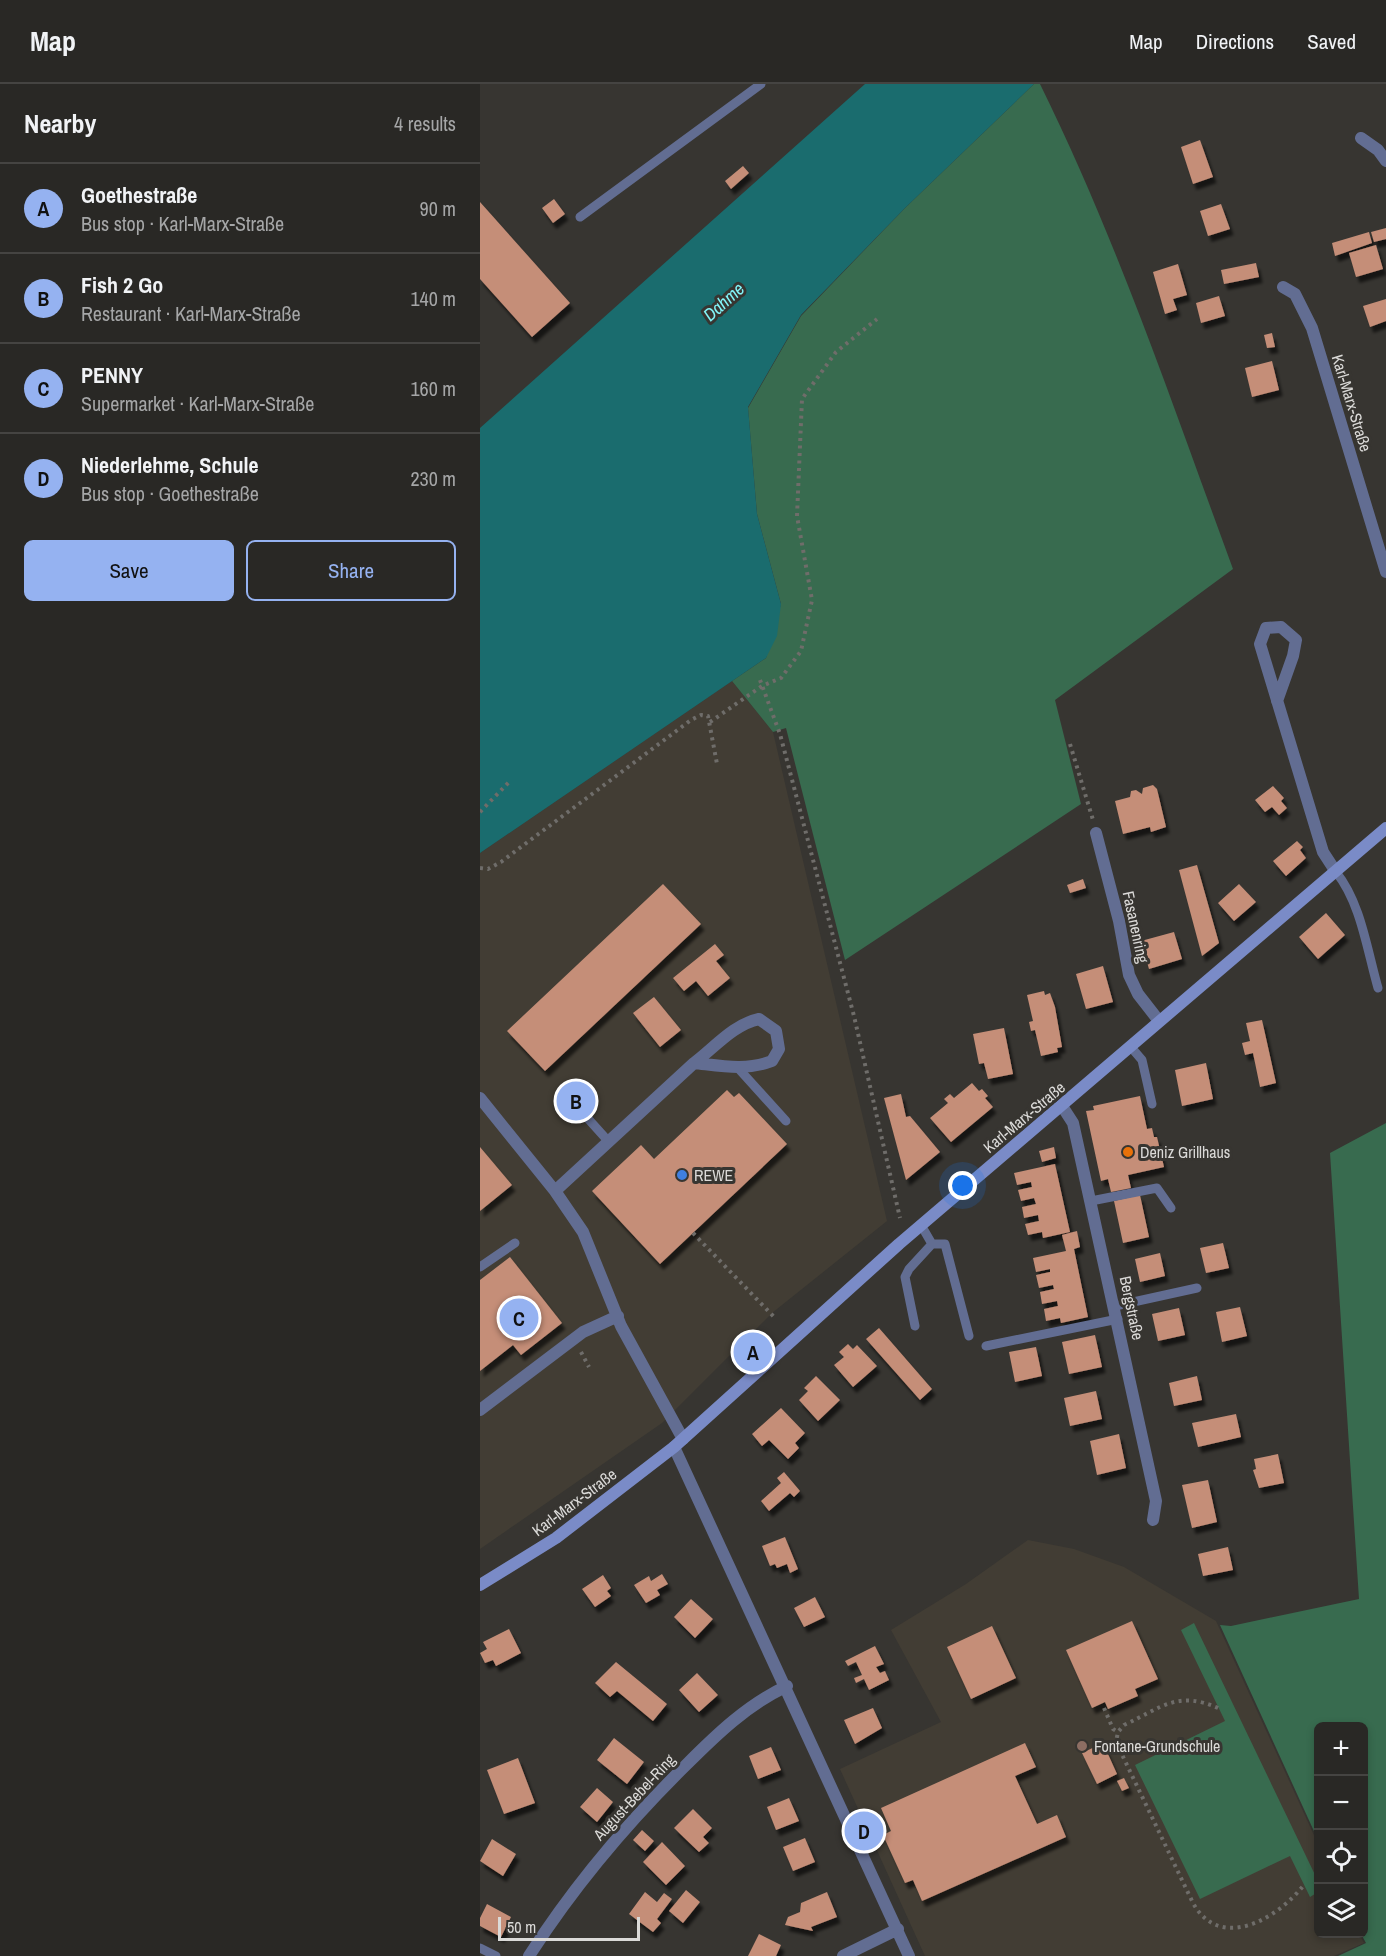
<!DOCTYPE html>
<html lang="en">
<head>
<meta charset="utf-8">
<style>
	body { margin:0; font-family:"Archivo Narrow",sans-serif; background:#31302d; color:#f1f3f6 }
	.controls { position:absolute; right:18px; bottom:18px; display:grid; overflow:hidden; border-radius:9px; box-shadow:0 3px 9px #0003 }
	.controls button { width:54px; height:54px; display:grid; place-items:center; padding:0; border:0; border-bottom:2px solid #454442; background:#292825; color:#f1f3f6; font:30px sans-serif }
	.scale { position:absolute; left:18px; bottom:15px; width:142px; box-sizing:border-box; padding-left:6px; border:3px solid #dbdad8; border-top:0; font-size:16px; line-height:21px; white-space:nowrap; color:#dbdad8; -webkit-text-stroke:4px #373531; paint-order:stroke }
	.you { position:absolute; left:483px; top:1102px; width:21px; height:21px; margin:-15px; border:4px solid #fff; border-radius:50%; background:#1a73e8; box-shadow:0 0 0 9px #1a73e833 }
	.badge { display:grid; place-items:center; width:39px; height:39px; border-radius:50%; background:#95b2f1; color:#111; font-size:20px; font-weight:700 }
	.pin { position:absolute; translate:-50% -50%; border:3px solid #fff; box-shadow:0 2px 6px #0006 }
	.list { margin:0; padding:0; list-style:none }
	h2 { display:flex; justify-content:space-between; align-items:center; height:78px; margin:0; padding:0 24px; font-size:26px }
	h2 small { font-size:20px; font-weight:400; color:#a5a6a7 }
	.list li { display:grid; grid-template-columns:39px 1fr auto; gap:18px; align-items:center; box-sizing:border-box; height:90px; padding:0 24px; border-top:2px solid #454442 }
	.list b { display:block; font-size:22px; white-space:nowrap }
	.list p { margin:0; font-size:20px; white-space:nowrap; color:#a5a6a7 }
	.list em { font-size:20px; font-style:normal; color:#a5a6a7 }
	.actions { display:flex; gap:12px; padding:18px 24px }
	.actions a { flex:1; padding:14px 0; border:2px solid #95b2f1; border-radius:9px; text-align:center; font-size:21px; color:#95b2f1 }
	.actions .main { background:#95b2f1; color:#111 }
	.icon { flex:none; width:33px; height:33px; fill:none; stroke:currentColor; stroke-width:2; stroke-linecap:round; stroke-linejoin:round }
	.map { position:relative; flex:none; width:906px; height:1872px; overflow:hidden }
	header { display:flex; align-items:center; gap:36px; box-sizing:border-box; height:84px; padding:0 30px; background:#292825; border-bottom:2px solid #454442 }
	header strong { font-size:28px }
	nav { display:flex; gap:33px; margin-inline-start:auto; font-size:21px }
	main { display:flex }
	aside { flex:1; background:#292825 }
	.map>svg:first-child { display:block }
	.built { fill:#423d34 }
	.green { fill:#386b4f }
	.water { fill:#1a6c6e }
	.building { fill:#c58e78; filter:url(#shadow) }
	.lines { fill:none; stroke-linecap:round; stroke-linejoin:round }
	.path { stroke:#6f6d6a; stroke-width:4; stroke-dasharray:3 4.5; stroke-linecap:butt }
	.lane { stroke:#626d92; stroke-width:9 }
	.street { stroke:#626d92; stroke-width:12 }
	.secondary { stroke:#7a8bc7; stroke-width:12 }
	.food-dot { fill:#e8710a; stroke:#373531; stroke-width:2 }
	.shop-dot { fill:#3f7fe0; stroke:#373531; stroke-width:2 }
	.education-dot { fill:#8d6e63; stroke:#373531; stroke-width:2 }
	.labels { text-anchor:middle; stroke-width:6; stroke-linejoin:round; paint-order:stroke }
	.street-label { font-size:16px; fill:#dbdad8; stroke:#373531 }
	.poi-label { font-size:16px; fill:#dbdad8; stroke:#373531; text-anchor:start }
	.water-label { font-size:18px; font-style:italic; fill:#82f4f8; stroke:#373531 }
</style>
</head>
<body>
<header>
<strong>Map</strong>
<nav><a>Map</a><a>Directions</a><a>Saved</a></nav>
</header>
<main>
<aside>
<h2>Nearby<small>4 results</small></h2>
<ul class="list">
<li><span class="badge">A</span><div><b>Goethestraße</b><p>Bus stop · Karl-Marx-Straße</p></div><em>90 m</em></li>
<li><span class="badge">B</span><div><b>Fish 2 Go</b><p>Restaurant · Karl-Marx-Straße</p></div><em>140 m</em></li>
<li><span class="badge">C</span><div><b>PENNY</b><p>Supermarket · Karl-Marx-Straße</p></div><em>160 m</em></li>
<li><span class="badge">D</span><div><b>Niederlehme, Schule</b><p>Bus stop · Goethestraße</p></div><em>230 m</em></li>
</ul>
<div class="actions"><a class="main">Save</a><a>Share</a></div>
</aside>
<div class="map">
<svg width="906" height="1872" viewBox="0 0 906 1872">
	<defs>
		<filter id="shadow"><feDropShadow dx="3.5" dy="6" stdDeviation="1.5" flood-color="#0009"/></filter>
	</defs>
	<rect width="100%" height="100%" fill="#373531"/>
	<path class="built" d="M 252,597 L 293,648 L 407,1137 L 292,1229 L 182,1339 L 0,1465 L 0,769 Z
		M 548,1456 L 594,1465 L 644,1483 L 736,1537 L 838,1760 L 838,1850 L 879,1850 L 884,1859 L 854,1872 L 445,1872 L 360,1685 L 461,1638 L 411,1546 L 486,1500 Z"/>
	<path class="green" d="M 554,0 L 560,0 C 637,156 693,322 753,485 L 575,616 L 601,720 L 365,876 L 306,644 L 293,648 L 252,597 L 286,574 L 301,520 L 277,430 L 268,324 L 321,232 L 425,124 Z
		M 906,1039 L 906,1872 L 858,1872 L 886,1859 L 881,1850 L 884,1642 L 838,1642 L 838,1756 L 740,1541 L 751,1542 L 879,1515 L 850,1069 Z
		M 714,1539 L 838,1797 L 838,1808 L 830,1813 L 810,1772 L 720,1815 L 655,1681 L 745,1637 L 701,1546 Z"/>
	<path class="water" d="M 385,0 L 554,0 L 425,124 L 321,231 L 268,323 L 277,430 L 301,520 L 297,552 L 286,574 L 0,769 L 0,344 Z"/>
	<path class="building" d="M 720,56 L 733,93 L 713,100 L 701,63 Z
		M 263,82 L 269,89 L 251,105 L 245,97 Z
		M 74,115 L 85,130 L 73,139 L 62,124 Z
		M 0,118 L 90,219 L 52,253 L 0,195 Z
		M 741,120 L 750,145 L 728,152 L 720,127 Z
		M 906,144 L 906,155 L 894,158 L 891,148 Z
		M 889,148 L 892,159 L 855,172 L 852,159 Z
		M 896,161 L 903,185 L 876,193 L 869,169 Z
		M 776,179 L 779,193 L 744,200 L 741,186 Z
		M 698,180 L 707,211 L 693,215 L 697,226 L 685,230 L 673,188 Z
		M 739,212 L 745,232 L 721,239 L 716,219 Z
		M 906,215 L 906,237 L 890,243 L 883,222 Z
		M 792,249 L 795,263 L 787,264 L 784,251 Z
		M 792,277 L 799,306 L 772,313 L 765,284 Z
		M 673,701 L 677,705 L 686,743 L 671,748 L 670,743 L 643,750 L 635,717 L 650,713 L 651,707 L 656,706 L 662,710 L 663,704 Z
		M 793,702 L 804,714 L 801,717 L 807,724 L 799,731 L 792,723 L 785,728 L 775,716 Z
		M 817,757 L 823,763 L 820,766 L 826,774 L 806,792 L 793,777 Z
		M 717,781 L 739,859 L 722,872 L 699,786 Z
		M 603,795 L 606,804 L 590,809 L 587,801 Z
		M 183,800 L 221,840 L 65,987 L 27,947 Z
		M 759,800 L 776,818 L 754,837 L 738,819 Z
		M 846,829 L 865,851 L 838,875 L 819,853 Z
		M 694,848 L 702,875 L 669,885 L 661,857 Z
		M 235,860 L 244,871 L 236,877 L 250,894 L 228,912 L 216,897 L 204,907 L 193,894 Z
		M 623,882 L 633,918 L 606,925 L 596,890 Z
		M 564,907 L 565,911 L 570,909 L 575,923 L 582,963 L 577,964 L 578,968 L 561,972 L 555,946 L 551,947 L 549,938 L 553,937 L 547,911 Z
		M 174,913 L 201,946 L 180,963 L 153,929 Z
		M 782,936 L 796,999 L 780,1003 L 773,969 L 765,971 L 762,959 L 770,957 L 766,939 Z
		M 524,944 L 533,990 L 508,995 L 504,979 L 499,980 L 493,950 Z
		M 726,979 L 733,1015 L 702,1022 L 695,986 Z
		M 492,999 L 499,1007 L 502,1005 L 508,1012 L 505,1014 L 513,1023 L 471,1058 L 450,1034 L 468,1019 L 464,1015 L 470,1010 L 474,1014 Z
		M 247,1006 L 254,1013 L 259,1009 L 307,1060 L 180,1180 L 112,1107 L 161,1061 L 174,1075 Z
		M 421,1010 L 426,1033 L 430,1032 L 460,1068 L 426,1096 L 404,1014 Z
		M 660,1012 L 667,1045 L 672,1044 L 674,1053 L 677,1053 L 684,1083 L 648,1091 L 651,1104 L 631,1108 L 628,1095 L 621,1097 L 606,1027 L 614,1026 L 613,1022 Z
		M 0,1063 L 32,1101 L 0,1127 Z
		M 574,1063 L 576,1074 L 562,1078 L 559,1067 Z
		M 575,1080 L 590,1148 L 563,1154 L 562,1148 L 548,1151 L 545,1140 L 559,1137 L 558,1131 L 544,1134 L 542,1123 L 556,1120 L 554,1114 L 541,1117 L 538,1106 L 552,1103 L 551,1098 L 537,1101 L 534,1089 Z
		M 660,1111 L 669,1153 L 643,1159 L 634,1117 Z
		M 597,1147 L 600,1163 L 594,1165 L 608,1233 L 581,1239 L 580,1234 L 566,1237 L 564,1225 L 578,1222 L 577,1217 L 562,1220 L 560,1208 L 574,1205 L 573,1201 L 559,1204 L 556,1191 L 570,1188 L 570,1185 L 556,1188 L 553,1174 L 586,1167 L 582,1151 Z
		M 743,1159 L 749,1184 L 726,1189 L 720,1164 Z
		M 680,1169 L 685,1192 L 660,1198 L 655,1175 Z
		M 30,1173 L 82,1239 L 41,1271 L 33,1261 L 0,1287 L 0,1196 Z
		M 760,1223 L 767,1252 L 742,1258 L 736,1228 Z
		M 699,1224 L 705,1251 L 678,1257 L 672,1230 Z
		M 399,1244 L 452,1305 L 440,1316 L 386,1255 Z
		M 615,1251 L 622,1283 L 589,1290 L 582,1258 Z
		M 368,1260 L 373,1265 L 377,1261 L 397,1282 L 373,1303 L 354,1281 L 364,1273 L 359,1268 Z
		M 556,1263 L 562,1292 L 535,1298 L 529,1268 Z
		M 336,1292 L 360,1316 L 338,1337 L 319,1316 L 328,1307 L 324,1304 Z
		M 717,1292 L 722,1316 L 694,1322 L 689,1299 Z
		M 616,1307 L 622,1335 L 590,1342 L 584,1314 Z
		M 301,1324 L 325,1349 L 315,1359 L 319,1364 L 308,1375 L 289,1356 L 282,1362 L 272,1350 Z
		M 756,1330 L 761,1353 L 718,1363 L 712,1339 Z
		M 639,1350 L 646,1384 L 617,1391 L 610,1357 Z
		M 798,1370 L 804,1399 L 779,1404 L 773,1386 L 776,1385 L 774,1375 Z
		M 304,1388 L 320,1407 L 314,1413 L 310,1409 L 289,1427 L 281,1417 L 301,1399 L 297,1394 Z
		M 728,1396 L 737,1438 L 712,1444 L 702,1401 Z
		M 305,1453 L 318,1485 L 310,1489 L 307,1480 L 297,1484 L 295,1480 L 290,1482 L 282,1462 Z
		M 748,1463 L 753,1486 L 723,1492 L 718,1470 Z
		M 182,1490 L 188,1500 L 177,1506 L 180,1511 L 166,1519 L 154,1501 L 169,1492 L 171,1497 Z
		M 123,1491 L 131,1504 L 127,1507 L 131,1512 L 115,1523 L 102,1505 Z
		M 335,1513 L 345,1533 L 324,1543 L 314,1524 Z
		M 211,1515 L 233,1535 L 215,1554 L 194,1533 Z
		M 652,1537 L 678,1595 L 655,1605 L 658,1612 L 628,1625 L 625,1618 L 612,1624 L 586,1566 Z
		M 512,1542 L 536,1594 L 491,1615 L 467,1563 Z
		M 29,1545 L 41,1569 L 16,1582 L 13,1576 L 5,1579 L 0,1569 L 7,1565 L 3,1558 Z
		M 395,1562 L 404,1580 L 396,1583 L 400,1589 L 405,1587 L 409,1596 L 389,1606 L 384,1595 L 376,1599 L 374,1594 L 382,1591 L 376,1578 L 368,1582 L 365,1577 Z
		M 136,1578 L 187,1620 L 173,1637 L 137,1607 L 130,1613 L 115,1599 Z
		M 217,1589 L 238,1611 L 219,1628 L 199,1606 Z
		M 393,1624 L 402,1644 L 375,1660 L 364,1636 Z
		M 134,1654 L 164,1678 L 147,1700 L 117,1676 Z
		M 545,1659 L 556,1683 L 535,1692 L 557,1740 L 577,1731 L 586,1753 L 442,1817 L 433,1796 L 425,1799 L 403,1751 L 411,1747 L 401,1724 Z
		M 623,1659 L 637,1690 L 617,1700 L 602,1669 Z
		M 291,1663 L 301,1686 L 278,1695 L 269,1672 Z
		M 38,1674 L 55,1719 L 24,1730 L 7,1686 Z
		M 644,1694 L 649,1704 L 642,1707 L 637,1697 Z
		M 117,1704 L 133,1718 L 117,1738 L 100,1723 Z
		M 309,1714 L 319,1737 L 296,1746 L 287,1723 Z
		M 213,1725 L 232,1744 L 223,1753 L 229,1759 L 219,1768 L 194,1744 Z
		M 162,1746 L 174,1757 L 165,1767 L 153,1756 Z
		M 325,1754 L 335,1778 L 313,1787 L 303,1763 Z
		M 12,1755 L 36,1770 L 23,1792 L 0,1777 Z
		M 182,1758 L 205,1782 L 186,1801 L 163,1778 Z
		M 206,1806 L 220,1818 L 203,1839 L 189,1827 Z
		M 165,1808 L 177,1818 L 184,1809 L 192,1815 L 177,1835 L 181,1839 L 173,1848 L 149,1830 Z
		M 347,1808 L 357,1833 L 331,1843 L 333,1847 L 305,1841 L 308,1833 L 320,1828 L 321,1819 Z
		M 7,1820 L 31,1833 L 21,1853 L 0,1842 L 0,1834 Z
		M 279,1850 L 301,1861 L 296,1872 L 268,1872 Z"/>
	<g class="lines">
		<path class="path" d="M 280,596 L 300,650 L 374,932 L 420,1134
			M 230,638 L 282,602 L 301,594 L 321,567 L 332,516 L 317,432 L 322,315 L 356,268 L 397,235
			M 590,660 L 613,736
			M 0,728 L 31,696
			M 0,784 L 8,785 L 21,778 L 211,636 L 221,631 L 228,632 L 237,680
			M 213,1149 L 295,1234
			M 265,1260 L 273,1268
			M 101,1268 L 109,1283
			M 624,1624 L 633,1645 L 638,1648
			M 738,1624 C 697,1606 681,1624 644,1641 L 638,1648 L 636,1658 L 713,1819 C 740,1868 797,1835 823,1802"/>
		<path class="lane" d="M 100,133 L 281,0
			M 856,788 C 881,819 887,866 898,904
			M 650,962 L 662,976 L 672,1020
			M 258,984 L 306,1037
			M 102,1028 L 129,1058
			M 611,1117 L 677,1104 L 691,1124
			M 452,1160 L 465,1160 L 489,1252
			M 0,1183 L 35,1159
			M 635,1222 L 717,1204
			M 435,1242 L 425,1193 L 429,1185 L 452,1160 L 441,1141
			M 506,1262 L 638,1235
			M 0,1864 L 16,1872"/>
		<path class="street" d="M 881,54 L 898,66 L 906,77
			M 803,203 L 815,210 L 832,244 L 906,488
			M 797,617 L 813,572 L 816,556 L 801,543 L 786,544 L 780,560 L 843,768 L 856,788
			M 616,749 L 639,837 L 649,891 L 658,910 L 679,937
			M 0,1014 L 75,1107 L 103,1148 L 141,1242 L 203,1355
			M 582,1022 L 593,1039 L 676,1417 L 673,1436
			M 75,1107 L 214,979 C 242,982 266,987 292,977 L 299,965 L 296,947 L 279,935 C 254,940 234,964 214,979
			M 0,1326 L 103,1248 L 138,1232
			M 194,1363 L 429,1872
			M 49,1872 C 94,1802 147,1739 206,1681 C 237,1650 267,1621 307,1602
			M 363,1872 L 418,1845"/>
		<path class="secondary" d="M 0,1501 L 76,1454 L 194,1363 L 419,1160 L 906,744"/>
	</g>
	<circle class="food-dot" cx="648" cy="1068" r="6"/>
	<circle class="shop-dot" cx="202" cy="1091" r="6"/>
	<circle class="education-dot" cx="602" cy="1662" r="6"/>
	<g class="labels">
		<g class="street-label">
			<text transform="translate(872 319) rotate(73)" y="6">Karl-Marx-Straße</text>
			<text transform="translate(656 843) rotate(78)" y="6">Fasanenring</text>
			<text transform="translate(544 1033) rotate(-40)" y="6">Karl-Marx-Straße</text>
			<text transform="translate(652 1224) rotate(78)" y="6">Bergstraße</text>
			<text transform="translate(94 1418) rotate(-37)" y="6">Karl-Marx-Straße</text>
			<text transform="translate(154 1713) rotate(-47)" y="6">August-Bebel-Ring</text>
		</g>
		<g class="poi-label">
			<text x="660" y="1074">Deniz Grillhaus</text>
			<text x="214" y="1097">REWE</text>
			<text x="614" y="1668">Fontane-Grundschule</text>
		</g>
		<g class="water-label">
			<text transform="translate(244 218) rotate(-42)" y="6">Dahme</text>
		</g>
	</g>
</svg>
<div class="controls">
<button>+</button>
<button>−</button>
<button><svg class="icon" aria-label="locate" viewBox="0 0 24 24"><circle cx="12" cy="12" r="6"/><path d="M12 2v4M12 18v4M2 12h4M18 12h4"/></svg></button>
<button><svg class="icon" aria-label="layers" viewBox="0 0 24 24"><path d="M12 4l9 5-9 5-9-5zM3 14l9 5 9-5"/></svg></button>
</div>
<div class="scale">50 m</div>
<div class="you"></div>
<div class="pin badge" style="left:273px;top:1268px">A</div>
<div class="pin badge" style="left:96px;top:1017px">B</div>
<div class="pin badge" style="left:39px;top:1234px">C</div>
<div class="pin badge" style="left:384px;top:1747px">D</div>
</div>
</main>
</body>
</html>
